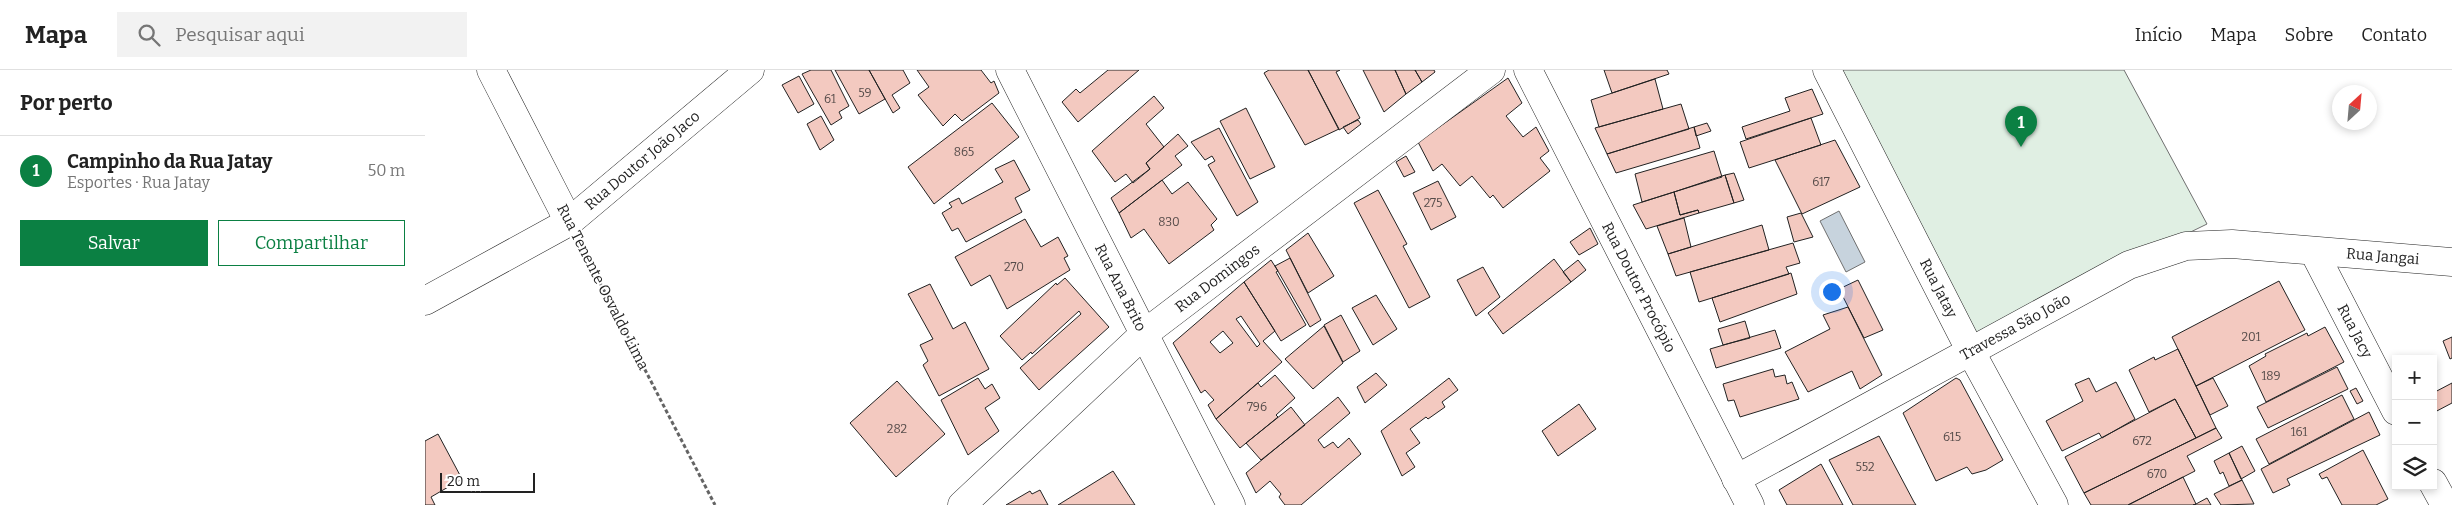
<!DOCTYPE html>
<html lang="pt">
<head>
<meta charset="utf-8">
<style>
	body { margin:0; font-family:Bitter,serif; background:#f2f2f2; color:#222 }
	.controls { position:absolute; right:15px; bottom:15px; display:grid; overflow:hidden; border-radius:0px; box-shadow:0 2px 8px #0003 }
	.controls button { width:45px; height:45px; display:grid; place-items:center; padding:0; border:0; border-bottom:1px solid #e0e0e0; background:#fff; color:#222; font:25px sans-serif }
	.compass { position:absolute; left:1907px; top:15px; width:45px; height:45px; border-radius:50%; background:#fff; box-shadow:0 2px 8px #0003; rotate:26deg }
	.scale { position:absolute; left:15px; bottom:12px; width:95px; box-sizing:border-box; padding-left:5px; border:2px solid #222; border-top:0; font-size:14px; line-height:18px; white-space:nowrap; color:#222; -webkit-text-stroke:4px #fff; paint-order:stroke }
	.you { position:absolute; left:1406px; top:221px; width:18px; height:18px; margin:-12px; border:4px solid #fff; border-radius:50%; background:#1a73e8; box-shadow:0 0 0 8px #1a73e833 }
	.badge { display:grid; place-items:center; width:32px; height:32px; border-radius:50%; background:#0b8043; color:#fff; font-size:16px; font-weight:700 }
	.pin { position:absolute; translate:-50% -41px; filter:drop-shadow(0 1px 2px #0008) }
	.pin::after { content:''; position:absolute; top:26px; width:18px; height:15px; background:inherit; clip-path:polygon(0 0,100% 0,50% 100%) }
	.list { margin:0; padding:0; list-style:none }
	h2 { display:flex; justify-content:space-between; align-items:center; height:65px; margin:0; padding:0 20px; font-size:21px }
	h2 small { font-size:16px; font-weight:400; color:#767676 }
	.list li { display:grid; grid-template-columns:32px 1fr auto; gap:15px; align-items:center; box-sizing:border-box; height:70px; padding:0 20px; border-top:1px solid #e0e0e0 }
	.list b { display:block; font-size:19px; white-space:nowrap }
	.list p { margin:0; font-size:16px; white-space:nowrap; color:#767676 }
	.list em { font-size:16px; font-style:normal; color:#767676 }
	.actions { display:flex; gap:10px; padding:15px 20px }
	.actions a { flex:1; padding:11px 0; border:1px solid #0b8043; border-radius:0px; text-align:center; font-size:18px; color:#0b8043 }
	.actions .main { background:#0b8043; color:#fff }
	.icon { flex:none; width:28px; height:28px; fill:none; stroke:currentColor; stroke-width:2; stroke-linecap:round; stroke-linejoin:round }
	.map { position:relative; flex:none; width:2027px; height:435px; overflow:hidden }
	header { display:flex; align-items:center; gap:30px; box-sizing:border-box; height:70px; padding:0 25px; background:#fff; border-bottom:1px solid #e0e0e0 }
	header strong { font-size:24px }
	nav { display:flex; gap:28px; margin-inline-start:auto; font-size:18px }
	.search { width:350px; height:45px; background:#f2f2f2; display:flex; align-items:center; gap:12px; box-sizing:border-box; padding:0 18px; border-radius:0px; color:#767676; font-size:19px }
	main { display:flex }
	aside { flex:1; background:#fff }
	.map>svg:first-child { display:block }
	.green { fill:#e0efe3; stroke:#6f6f6f }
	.water { fill:#c7d3dd; stroke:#6f6f6f }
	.building { fill:#f3c9c0; stroke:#222; fill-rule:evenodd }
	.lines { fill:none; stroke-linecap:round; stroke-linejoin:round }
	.minor-casing { stroke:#222; stroke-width:29 }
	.path { stroke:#646464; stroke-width:3; stroke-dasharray:4 2.5; stroke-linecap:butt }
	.minor { stroke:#fff; stroke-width:28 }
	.labels { text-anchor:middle; stroke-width:4; stroke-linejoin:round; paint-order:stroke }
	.number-label { font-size:12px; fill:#564c4a }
	.street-label { font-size:15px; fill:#222; stroke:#fff }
</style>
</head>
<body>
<header>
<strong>Mapa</strong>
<div class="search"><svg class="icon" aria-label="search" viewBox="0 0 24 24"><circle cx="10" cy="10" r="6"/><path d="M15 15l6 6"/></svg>Pesquisar aqui</div>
<nav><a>Início</a><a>Mapa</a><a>Sobre</a><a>Contato</a></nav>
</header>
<main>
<aside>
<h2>Por perto<small></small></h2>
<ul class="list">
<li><span class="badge">1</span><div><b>Campinho da Rua Jatay</b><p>Esportes · Rua Jatay</p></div><em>50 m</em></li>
</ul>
<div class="actions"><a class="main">Salvar</a><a>Compartilhar</a></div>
</aside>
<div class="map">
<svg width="2027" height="435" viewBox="0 0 2027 435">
	<rect width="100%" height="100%" fill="#fff"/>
	<path class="green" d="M 1413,0 L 1699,0 L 1782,154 L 1549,268 Z"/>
	<path class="water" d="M 1414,141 L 1440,192 L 1421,202 L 1395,151 Z"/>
	<path class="building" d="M 386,0 L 406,0 L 424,36 L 414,42 L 417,48 L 406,55 L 377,4 Z
		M 410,0 L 444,0 L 460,29 L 434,44 Z
		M 444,0 L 478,0 L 485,13 L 467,25 L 475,38 L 468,43 Z
		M 492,0 L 556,0 L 566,13 L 569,11 L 574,23 L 537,51 L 530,44 L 518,56 L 493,25 L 504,17 Z
		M 683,0 L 714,0 L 653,52 L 637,32 L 651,19 L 655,23 Z
		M 844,0 L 883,0 L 914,59 L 880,75 L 839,3 Z
		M 883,0 L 915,0 L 911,2 L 935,48 L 914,60 Z
		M 938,0 L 970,0 L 981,24 L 959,42 Z
		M 970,0 L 990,0 L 997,12 L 981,24 Z
		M 990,0 L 1009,0 L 1010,2 L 997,12 Z
		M 1179,0 L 1242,0 L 1244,4 L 1187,23 Z
		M 374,6 L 389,34 L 373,43 L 357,15 Z
		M 1083,8 L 1097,33 L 1081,46 L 1098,67 L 1111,57 L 1124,81 L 1115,88 L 1125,101 L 1078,138 L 1068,125 L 1065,128 L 1047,106 L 1035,116 L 1017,94 L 1008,101 L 993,72 Z
		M 1230,9 L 1238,39 L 1174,57 L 1166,30 Z
		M 1387,19 L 1398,44 L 1321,69 L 1317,57 L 1365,41 L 1360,28 Z
		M 729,26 L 739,38 L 721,54 L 739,77 L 721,93 L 725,99 L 708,113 L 701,104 L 690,112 L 667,81 Z
		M 567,33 L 594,67 L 509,134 L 483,97 Z
		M 1256,34 L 1264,59 L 1182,84 L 1170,58 Z
		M 821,38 L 850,97 L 825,109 L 795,51 Z
		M 396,46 L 409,70 L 395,80 L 382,54 Z
		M 1386,48 L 1396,75 L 1324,98 L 1315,72 Z
		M 933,50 L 936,54 L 923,64 L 918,57 Z
		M 1282,53 L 1286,61 L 1271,66 L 1269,57 Z
		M 1269,57 L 1275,78 L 1191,103 L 1182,84 Z
		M 794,58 L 833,132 L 812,146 L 783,95 L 790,91 L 787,86 L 780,90 L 766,72 Z
		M 753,64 L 763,76 L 750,86 L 757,95 L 694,143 L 686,128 L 725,99 L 721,93 Z
		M 1410,70 L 1435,117 L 1377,144 L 1350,90 Z
		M 1289,81 L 1297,107 L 1217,132 L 1210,104 Z
		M 981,86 L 990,102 L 979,107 L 971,92 Z
		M 589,90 L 605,120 L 590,128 L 597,142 L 541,172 L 533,158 L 527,161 L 517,143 L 527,137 L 524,133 L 534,128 L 537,134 L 578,112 L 570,99 Z
		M 1309,103 L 1319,130 L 1309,133 L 1300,105 Z
		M 1300,105 L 1309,133 L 1274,143 L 1273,140 L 1255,145 L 1249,122 Z
		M 737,110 L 747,124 L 763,112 L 792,149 L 786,155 L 789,160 L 744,194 L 719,159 L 706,168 L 694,143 Z
		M 1013,111 L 1031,147 L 1006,160 L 988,123 Z
		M 953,120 L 982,174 L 978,176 L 1005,227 L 984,238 L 929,133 Z
		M 1249,122 L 1255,145 L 1273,140 L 1274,143 L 1221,159 L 1208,135 Z
		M 1376,143 L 1388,167 L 1369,172 L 1362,147 Z
		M 1259,148 L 1266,177 L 1243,184 L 1232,156 Z
		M 600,149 L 616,177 L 633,167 L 643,186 L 639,188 L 645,200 L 582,239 L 565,205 L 546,216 L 530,187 Z
		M 1337,155 L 1344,180 L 1251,206 L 1243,184 Z
		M 1165,158 L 1173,174 L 1154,185 L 1145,172 Z
		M 883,163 L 909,206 L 883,223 L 861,180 Z
		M 1368,173 L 1375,193 L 1361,197 L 1364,204 L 1274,232 L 1265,202 Z
		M 865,188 L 896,250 L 885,257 L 850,196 Z
		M 1129,189 L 1146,212 L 1078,264 L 1063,243 Z
		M 846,190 L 853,201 L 851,202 L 881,255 L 856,271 L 819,212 Z
		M 1153,190 L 1161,200 L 1146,212 L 1138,202 Z
		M 1058,197 L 1075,227 L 1051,246 L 1032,210 Z
		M 1366,203 L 1372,224 L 1295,252 L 1287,228 Z
		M 640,208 L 684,257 L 614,320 L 595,298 L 656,244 L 654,241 L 607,284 L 606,282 L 597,290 L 575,266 L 631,213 L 632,215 Z
		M 1433,210 L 1458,260 L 1439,268 L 1414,219 Z
		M 1854,211 L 1880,260 L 1771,316 L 1747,267 Z
		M 819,212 L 850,261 L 838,271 L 857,292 L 791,349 L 783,335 L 789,330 L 780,320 L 776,323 L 748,273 ZM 816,246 L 835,274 L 832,277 L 811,249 ZM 798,261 L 808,273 L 795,283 L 785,272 Z
		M 505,214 L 528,259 L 540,252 L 564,299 L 514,326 L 498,295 L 503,291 L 495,275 L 508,269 L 483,224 Z
		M 951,225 L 972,259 L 948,275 L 927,238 Z
		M 1423,237 L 1457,305 L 1435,319 L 1427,301 L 1383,322 L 1360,282 L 1405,259 L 1398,245 Z
		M 916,245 L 935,281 L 918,292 L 899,255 Z
		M 1320,251 L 1325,268 L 1298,275 L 1293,259 Z
		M 899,256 L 918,293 L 888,319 L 860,289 Z
		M 1900,257 L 1919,292 L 1841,332 L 1824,296 L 1841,286 L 1840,284 L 1882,263 L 1883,266 Z
		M 1350,260 L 1356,278 L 1291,298 L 1285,279 Z
		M 2027,267 L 2027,288 L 2025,289 L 2018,271 Z
		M 1753,279 L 1791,358 L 1771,368 L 1750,329 L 1724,342 L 1704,300 L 1729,287 L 1730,290 Z
		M 1912,297 L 1923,319 L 1843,358 L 1832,337 Z
		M 1348,299 L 1350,307 L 1360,305 L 1362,314 L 1367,312 L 1374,329 L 1315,347 L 1309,330 L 1303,331 L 1298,314 Z
		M 951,303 L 962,315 L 940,333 L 932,317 Z
		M 850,305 L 870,328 L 851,345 L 853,347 L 815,378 L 791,349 L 833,313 L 836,317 Z
		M 553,308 L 560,319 L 567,314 L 575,328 L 560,338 L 574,361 L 543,385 L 516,330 Z
		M 1024,308 L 1033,320 L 1017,332 L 1020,337 L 1003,349 L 1001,347 L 985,359 L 995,373 L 981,383 L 990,397 L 977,406 L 956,361 Z
		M 1531,308 L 1535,310 L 1578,390 L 1561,400 L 1547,404 L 1542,397 L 1511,411 L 1478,343 Z
		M 1664,308 L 1671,322 L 1691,312 L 1710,349 L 1677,368 L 1674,363 L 1637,381 L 1621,351 L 1658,331 L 1650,314 Z
		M 1788,308 L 1803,336 L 1785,345 L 1771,316 Z
		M 472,311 L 520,364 L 471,407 L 425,353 Z
		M 2027,313 L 2027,333 L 2008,343 L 2008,323 Z
		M 1931,318 L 1938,331 L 1932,334 L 1925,321 Z
		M 1917,325 L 1929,349 L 1844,394 L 1831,369 Z
		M 913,327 L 925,343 L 893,370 L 899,378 L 908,372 L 913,378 L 924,368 L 936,384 L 876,435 L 860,435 L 854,427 L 856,424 L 845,411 L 831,423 L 821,403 Z
		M 1750,329 L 1771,368 L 1659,423 L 1640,387 Z
		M 1154,334 L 1171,359 L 1133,386 L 1117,361 Z
		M 866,337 L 880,355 L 836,390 L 821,373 Z
		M 1944,342 L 1955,365 L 1862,409 L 1865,415 L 1848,423 L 1836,399 Z
		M 1791,358 L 1797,368 L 1762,386 L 1770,401 L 1703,435 L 1666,435 L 1659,423 Z
		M 13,364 L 37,409 L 6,427 L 10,435 L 0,435 L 0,371 Z
		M 1454,366 L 1489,432 L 1491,435 L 1428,435 L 1404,390 Z
		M 1817,376 L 1830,401 L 1816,409 L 1804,383 Z
		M 1938,380 L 1963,429 L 1951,435 L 1917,435 L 1902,407 L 1897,409 L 1894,404 Z
		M 1804,383 L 1817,410 L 1804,416 L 1798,402 L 1795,404 L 1789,391 Z
		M 1396,394 L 1418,435 L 1362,435 L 1354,420 Z
		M 688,401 L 710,435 L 633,435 Z
		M 1758,407 L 1771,434 L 1768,435 L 1703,435 Z
		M 1817,410 L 1829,434 L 1796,435 L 1789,424 Z
		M 615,420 L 623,435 L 581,435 L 605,421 L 607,424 Z
		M 1782,428 L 1786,435 L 1768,435 L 1771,434 Z"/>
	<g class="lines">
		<g class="minor-casing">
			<g id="minor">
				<path d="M 66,0 L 144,152"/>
				<path id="s1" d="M 585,0 L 806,435"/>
				<path id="s2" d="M 1103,0 L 1325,435"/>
				<path id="s3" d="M 1402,0 L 1546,282 L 1629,435"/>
				<path id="s4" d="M 1889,182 L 1971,341"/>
				<path id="s5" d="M 0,231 L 144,152 L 325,0"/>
				<path id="s6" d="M 1311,409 L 1704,195 L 1761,176 L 1807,174 L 2027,192"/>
				<path d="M 2008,413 L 2020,435"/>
				<path id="s7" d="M 537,435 L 719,264 L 1066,0"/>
			</g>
		</g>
		<path class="path" d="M 157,178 L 290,435"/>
		<use href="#minor" class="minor"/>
	</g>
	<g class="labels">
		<g class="number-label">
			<text x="440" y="27">59</text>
			<text x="405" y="33">61</text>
			<text x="539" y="86">865</text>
			<text x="1396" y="116">617</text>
			<text x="1008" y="137">275</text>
			<text x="744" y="156">830</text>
			<text x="589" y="201">270</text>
			<text x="1826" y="271">201</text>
			<text x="1846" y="310">189</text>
			<text x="832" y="341">796</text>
			<text x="472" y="363">282</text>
			<text x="1874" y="366">161</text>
			<text x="1527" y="371">615</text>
			<text x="1717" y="375">672</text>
			<text x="1440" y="401">552</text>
			<text x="1732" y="408">670</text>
		</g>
		<g class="street-label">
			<text dy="5" stroke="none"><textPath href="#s5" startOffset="260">Rua Doutor João Jaco</textPath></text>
			<text dy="5" stroke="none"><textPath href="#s6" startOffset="705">Rua Jangai</textPath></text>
			<text dy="5" stroke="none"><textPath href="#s7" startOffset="342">Rua Domingos</textPath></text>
			<text transform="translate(178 217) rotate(63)" y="5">Rua Tenente Osvaldo Lima</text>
			<text dy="5" stroke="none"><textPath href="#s1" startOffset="244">Rua Ana Brito</textPath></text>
			<text dy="5" stroke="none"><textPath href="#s2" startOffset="244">Rua Doutor Procópio</textPath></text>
			<text dy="5" stroke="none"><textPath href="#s3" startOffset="245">Rua Jatay</textPath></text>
			<text dy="5" stroke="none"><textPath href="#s6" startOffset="318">Travessa São João</textPath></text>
			<text dy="5" stroke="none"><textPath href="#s4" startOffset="89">Rua Jacy</textPath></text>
		</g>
	</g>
</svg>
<div class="controls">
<button>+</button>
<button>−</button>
<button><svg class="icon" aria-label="layers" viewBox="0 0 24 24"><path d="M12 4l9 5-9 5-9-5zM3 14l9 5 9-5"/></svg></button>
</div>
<svg class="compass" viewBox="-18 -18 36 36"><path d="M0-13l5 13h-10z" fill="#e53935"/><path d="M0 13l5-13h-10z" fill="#767676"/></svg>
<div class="scale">20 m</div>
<div class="you"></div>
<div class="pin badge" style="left:1596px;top:77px">1</div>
</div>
</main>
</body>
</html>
